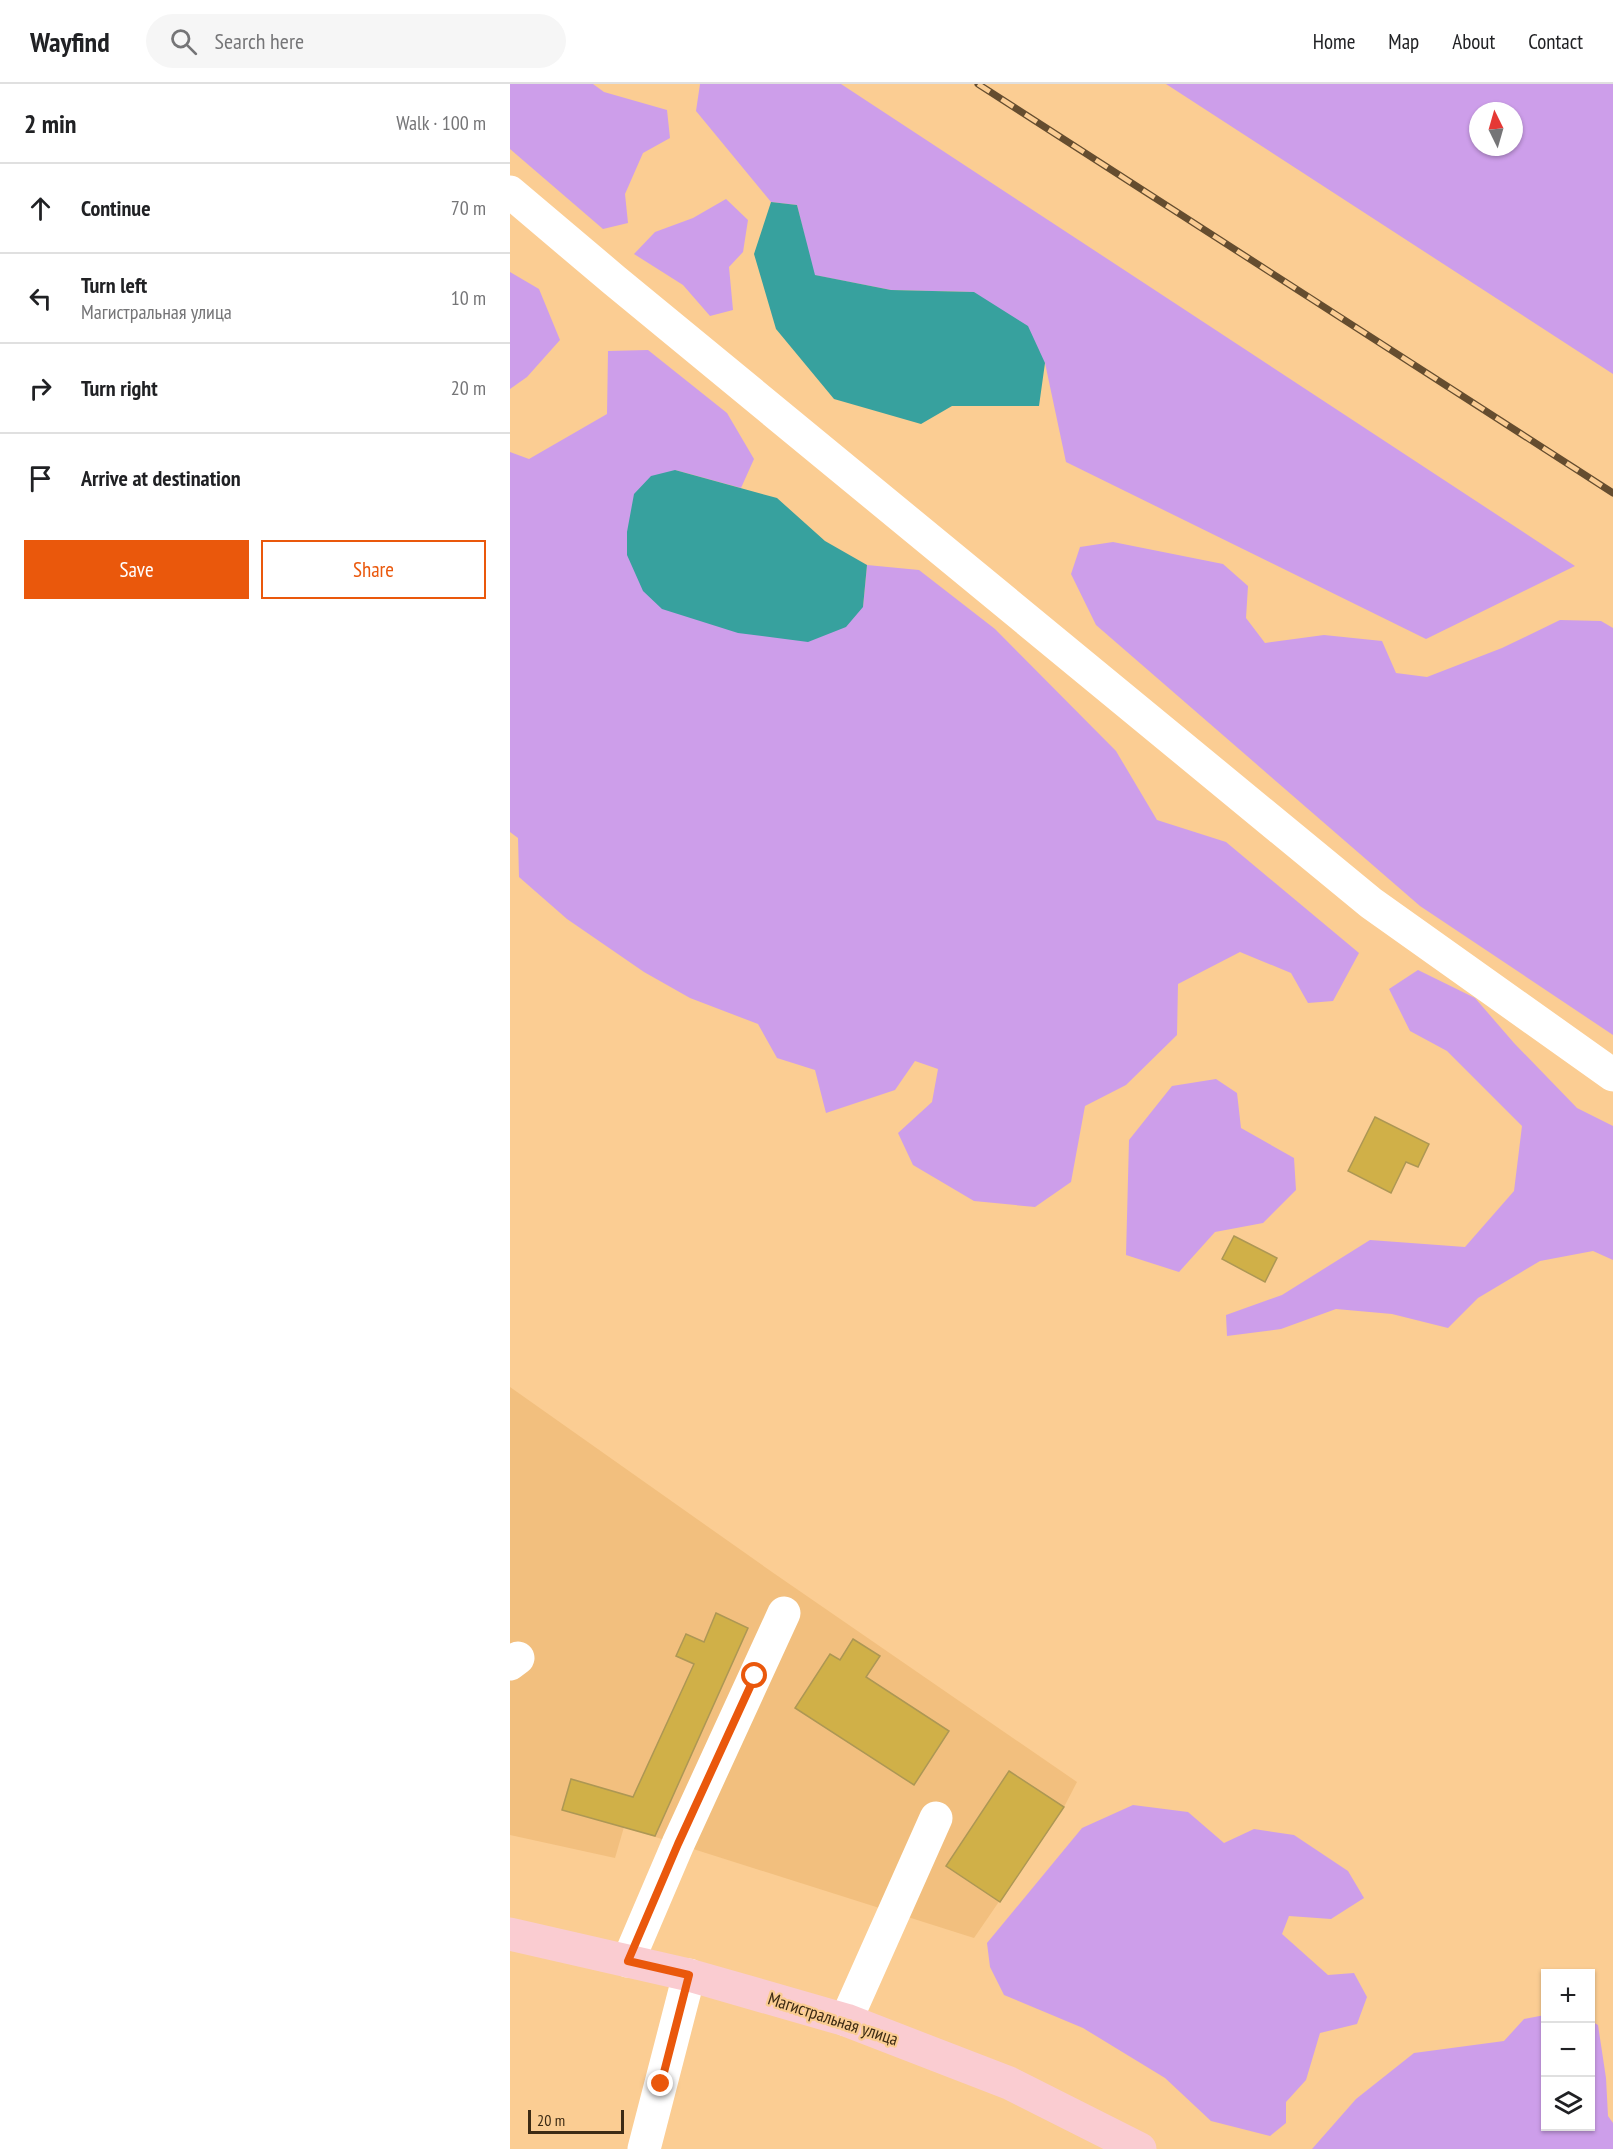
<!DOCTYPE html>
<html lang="en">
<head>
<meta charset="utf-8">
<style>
	body { margin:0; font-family:"PT Sans Narrow",sans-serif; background:#f6f6f6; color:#202124 }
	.controls { position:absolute; right:18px; bottom:18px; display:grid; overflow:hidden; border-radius:0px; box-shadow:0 2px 4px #0004 }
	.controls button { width:54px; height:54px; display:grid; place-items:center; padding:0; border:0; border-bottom:2px solid #e0e0e0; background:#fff; color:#202124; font:30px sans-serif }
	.compass { position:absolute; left:959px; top:18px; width:54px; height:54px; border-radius:50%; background:#fff; box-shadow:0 2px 4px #0004; rotate:355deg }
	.scale { position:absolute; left:18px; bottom:15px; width:96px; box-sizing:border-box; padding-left:6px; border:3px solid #3d2b14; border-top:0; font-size:16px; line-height:21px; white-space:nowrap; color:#3d2b14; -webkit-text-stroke:4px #fbcd93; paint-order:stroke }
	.stop { position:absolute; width:18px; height:18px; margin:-14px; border:4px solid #ea580c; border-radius:50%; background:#fff }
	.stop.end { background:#ea580c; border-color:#fff; box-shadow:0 2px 6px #0008 }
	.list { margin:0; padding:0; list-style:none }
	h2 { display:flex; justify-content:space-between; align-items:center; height:78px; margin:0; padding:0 24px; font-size:26px }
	h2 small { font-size:20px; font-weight:400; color:#757577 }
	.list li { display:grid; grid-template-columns:39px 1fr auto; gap:18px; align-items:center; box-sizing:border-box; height:90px; padding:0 24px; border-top:2px solid #e0e0e0 }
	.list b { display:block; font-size:22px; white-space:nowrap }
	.list p { margin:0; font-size:20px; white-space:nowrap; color:#757577 }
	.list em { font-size:20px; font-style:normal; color:#757577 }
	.actions { display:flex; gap:12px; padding:18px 24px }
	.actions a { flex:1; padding:14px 0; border:2px solid #ea580c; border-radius:0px; text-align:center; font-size:21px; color:#ea580c }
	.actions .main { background:#ea580c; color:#fff }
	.icon { flex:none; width:33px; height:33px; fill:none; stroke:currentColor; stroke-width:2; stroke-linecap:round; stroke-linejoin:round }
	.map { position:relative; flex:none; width:1103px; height:2065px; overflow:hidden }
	header { display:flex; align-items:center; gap:36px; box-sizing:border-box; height:84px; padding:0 30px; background:#fff; border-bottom:2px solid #e0e0e0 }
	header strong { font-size:28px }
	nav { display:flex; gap:33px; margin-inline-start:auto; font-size:21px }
	.search { width:420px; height:54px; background:#f6f6f6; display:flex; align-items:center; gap:15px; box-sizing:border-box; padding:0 21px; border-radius:33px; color:#757577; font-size:22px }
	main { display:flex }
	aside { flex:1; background:#fff }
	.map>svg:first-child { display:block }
	.built { fill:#f2bf7e }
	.green { fill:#cd9eea; fill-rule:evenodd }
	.water { fill:#37a19e }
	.building { fill:#d0b048; stroke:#ad9754; stroke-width:1.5 }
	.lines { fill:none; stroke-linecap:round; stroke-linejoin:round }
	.minor { stroke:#fff; stroke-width:33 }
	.major { stroke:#faccd1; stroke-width:33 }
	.rail-casing { stroke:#654d2f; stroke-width:7 }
	.rail { stroke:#fbcd93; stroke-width:4.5; stroke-dasharray:14; stroke-linecap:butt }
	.route { stroke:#ea580c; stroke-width:8 }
	.labels { text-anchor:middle; stroke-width:4.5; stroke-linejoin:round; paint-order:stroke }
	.street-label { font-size:18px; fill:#3d2b14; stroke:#fbcd93 }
</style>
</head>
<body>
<header>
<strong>Wayfind</strong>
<div class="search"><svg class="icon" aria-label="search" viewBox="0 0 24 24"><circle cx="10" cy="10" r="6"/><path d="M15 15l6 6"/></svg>Search here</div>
<nav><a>Home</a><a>Map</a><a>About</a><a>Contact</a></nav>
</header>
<main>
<aside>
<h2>2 min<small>Walk · 100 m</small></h2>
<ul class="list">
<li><svg class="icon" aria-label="ahead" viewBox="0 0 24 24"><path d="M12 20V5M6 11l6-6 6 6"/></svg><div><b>Continue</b></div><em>70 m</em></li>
<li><svg class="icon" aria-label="left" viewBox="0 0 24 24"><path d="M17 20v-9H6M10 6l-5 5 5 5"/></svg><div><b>Turn left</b><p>Магистральная улица</p></div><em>10 m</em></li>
<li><svg class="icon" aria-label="right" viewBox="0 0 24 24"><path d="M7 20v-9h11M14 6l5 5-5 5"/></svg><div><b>Turn right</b></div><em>20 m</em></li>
<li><svg class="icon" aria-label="arrive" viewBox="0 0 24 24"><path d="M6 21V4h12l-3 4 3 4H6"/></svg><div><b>Arrive at destination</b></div></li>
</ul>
<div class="actions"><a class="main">Save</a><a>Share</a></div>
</aside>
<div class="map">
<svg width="1103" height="2065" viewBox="0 0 1103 2065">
	<rect width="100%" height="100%" fill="#fbcd93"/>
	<path class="built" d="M 0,1303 L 262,1488 L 567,1698 L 554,1723 L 464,1854 L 114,1743 L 105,1774 L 0,1751 Z"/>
	<path class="green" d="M 0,0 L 83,0 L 94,8 L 157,26 L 160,54 L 133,69 L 115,110 L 118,139 L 93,145 L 0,65 Z
		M 190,0 L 331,0 L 1065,482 L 916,555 L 556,378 L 535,279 L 464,208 L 381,206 L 304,191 L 287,121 L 261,118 L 186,27 Z
		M 656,0 L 1103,0 L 1103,290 ZM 968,27 L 1004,27 L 1004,63 L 968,63 Z
		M 216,115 L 238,136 L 233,168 L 219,183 L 223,226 L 200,232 L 173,201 L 124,170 L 145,148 L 183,134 Z
		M 0,188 L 29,205 L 50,256 L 17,293 L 0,305 Z
		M 138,266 L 217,329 L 244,375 L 231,404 L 165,386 L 353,523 L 357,481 L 409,486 L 485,545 L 606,667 L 647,736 L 716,758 L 849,869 L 823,917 L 798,919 L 781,889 L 730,868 L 668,900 L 667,951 L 616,1001 L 575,1022 L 561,1098 L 525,1123 L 464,1117 L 403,1081 L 388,1049 L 422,1018 L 428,985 L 405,977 L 385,1006 L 316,1029 L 305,986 L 267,974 L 248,940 L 180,914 L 134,888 L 57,835 L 9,793 L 8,754 L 0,748 L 0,368 L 19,375 L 97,330 L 98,267 Z
		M 603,458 L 713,480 L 738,502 L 736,534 L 755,559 L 814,551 L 872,557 L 886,589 L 917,593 L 992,564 L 1050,536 L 1091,537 L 1103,544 L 1103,951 L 910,822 L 586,541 L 561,490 L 570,463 Z
		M 908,886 L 965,914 L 1004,959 L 1067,1024 L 1103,1042 L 1103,1176 L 1083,1167 L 1030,1177 L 968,1214 L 938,1244 L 882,1230 L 826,1225 L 771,1245 L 717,1252 L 716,1231 L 772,1211 L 860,1156 L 955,1163 L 1004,1107 L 1012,1042 L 937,967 L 900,947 L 879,905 Z
		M 706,995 L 727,1009 L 731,1044 L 784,1074 L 786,1106 L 753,1139 L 705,1148 L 669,1188 L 616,1171 L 619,1056 L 662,1002 Z
		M 623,1721 L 678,1728 L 714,1759 L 744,1745 L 784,1751 L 838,1787 L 854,1814 L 821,1835 L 779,1832 L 772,1850 L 818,1891 L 844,1889 L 857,1913 L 847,1940 L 810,1949 L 796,1996 L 776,2018 L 776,2039 L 760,2052 L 701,2037 L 655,1994 L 573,1944 L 494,1911 L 480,1883 L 477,1859 L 572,1744 Z
		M 1035,1931 L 1036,2042 L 1080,2042 L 1081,1937 L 1088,1941 L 1096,1994 L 1098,2032 L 1103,2039 L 1103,2065 L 802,2065 L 846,2015 L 904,1969 L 994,1957 L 1014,1935 Z"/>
	<path class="water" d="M 261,118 L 287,121 L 305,191 L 381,206 L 464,208 L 518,242 L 535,279 L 529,322 L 442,322 L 411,340 L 324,315 L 266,245 L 244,170 Z
		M 165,386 L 267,414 L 315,457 L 357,481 L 353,523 L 336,543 L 298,558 L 228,549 L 152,525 L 133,507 L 117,471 L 117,448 L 124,410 L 141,392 Z"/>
	<path class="building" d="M 865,1033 L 919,1060 L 908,1083 L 896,1078 L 881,1109 L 838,1087 Z
		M 724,1152 L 767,1174 L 755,1198 L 712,1175 Z
		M 206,1529 L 238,1544 L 145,1752 L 52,1726 L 61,1695 L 123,1713 L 184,1580 L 166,1572 L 176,1550 L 194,1558 Z
		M 343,1555 L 370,1572 L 356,1593 L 439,1647 L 404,1701 L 285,1624 L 320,1570 L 330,1576 Z
		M 499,1687 L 554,1723 L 490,1818 L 436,1782 Z"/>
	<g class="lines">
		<path class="minor" d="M 0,108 L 104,196 L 861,819 L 1103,991
			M 0,1580 L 8,1574
			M 118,1877 L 168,1760 L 274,1529
			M 336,1936 L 426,1734
			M 134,2065 L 179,1891"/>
		<path class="major" d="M 0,1850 L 179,1891 L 336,1936 L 499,1999 L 630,2065"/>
		<g class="rail-casing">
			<path id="rail" d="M 468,0 L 1103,409"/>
		</g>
		<use href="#rail" class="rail"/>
	</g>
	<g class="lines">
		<path class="route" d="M 151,2000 L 179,1891 L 118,1877 L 168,1760 L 245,1592"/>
	</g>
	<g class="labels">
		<g class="street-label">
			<text transform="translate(323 1935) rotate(18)" y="6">Магистральная улица</text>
		</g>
	</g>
</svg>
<div class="controls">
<button>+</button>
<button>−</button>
<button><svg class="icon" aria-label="layers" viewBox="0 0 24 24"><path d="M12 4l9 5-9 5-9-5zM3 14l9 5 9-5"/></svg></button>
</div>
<svg class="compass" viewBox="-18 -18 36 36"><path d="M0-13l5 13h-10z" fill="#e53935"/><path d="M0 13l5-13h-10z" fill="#757577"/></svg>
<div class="scale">20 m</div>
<div class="stop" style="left:245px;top:1592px"></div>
<div class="stop end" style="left:151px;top:2000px"></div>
</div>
</main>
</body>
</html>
